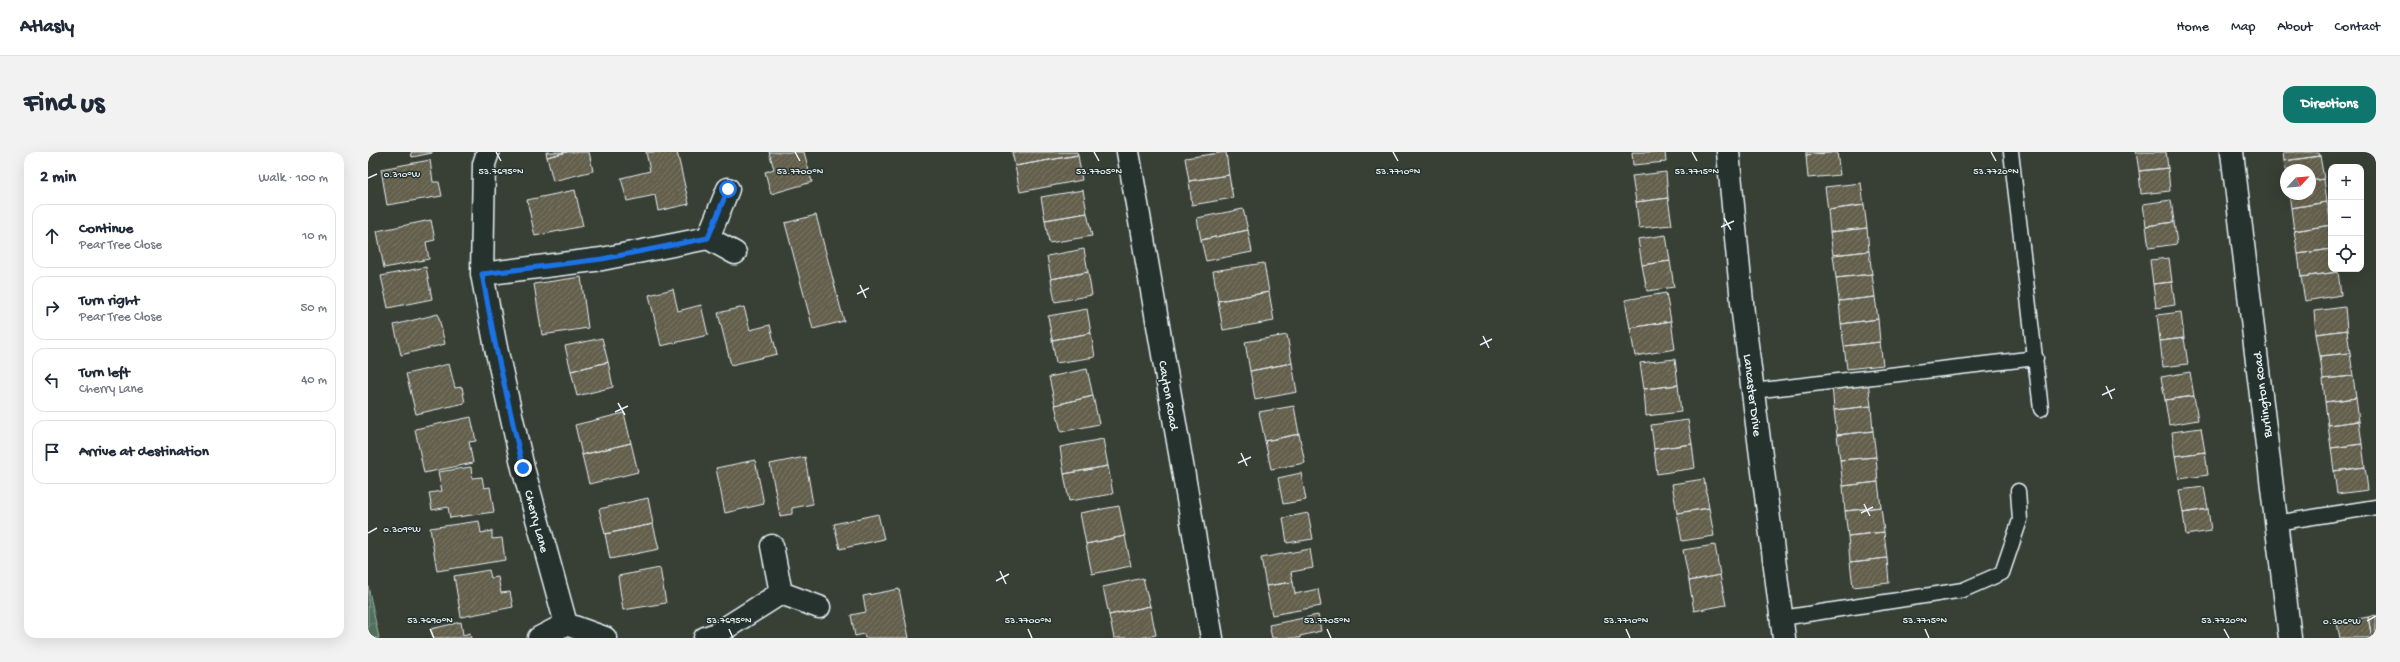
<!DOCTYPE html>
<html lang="en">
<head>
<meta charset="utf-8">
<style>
	body { margin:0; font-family:"Gochi Hand",sans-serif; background:#f2f2f3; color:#1f2937 }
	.controls { position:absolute; right:12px; top:12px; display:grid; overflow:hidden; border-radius:8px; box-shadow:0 4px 16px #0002 }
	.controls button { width:36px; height:36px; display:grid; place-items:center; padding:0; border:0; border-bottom:1px solid #e0e1e3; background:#fff; color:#1f2937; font:20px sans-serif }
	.compass { position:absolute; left:1912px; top:12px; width:36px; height:36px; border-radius:50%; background:#fff; box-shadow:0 4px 16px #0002; rotate:64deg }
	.stop { position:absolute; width:12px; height:12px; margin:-9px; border:3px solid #1a73e8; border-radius:50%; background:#fff }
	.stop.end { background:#1a73e8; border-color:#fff; box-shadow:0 1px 4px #0008 }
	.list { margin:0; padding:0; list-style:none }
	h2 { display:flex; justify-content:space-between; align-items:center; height:52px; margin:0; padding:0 16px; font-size:17px }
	h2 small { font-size:13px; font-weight:400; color:#747a83 }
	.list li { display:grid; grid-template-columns:26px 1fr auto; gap:12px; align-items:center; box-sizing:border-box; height:64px; margin:0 8px 8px; padding:0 8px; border:1px solid #e0e1e3; border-radius:12px }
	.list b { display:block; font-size:15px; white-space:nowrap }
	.list p { margin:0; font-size:13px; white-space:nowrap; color:#747a83 }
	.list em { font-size:13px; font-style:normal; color:#747a83 }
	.icon { flex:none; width:22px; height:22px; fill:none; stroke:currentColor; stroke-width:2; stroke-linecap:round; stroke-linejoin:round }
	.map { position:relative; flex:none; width:2008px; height:486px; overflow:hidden; border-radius:12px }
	header { display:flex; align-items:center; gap:24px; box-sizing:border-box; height:56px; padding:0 20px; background:#fff; border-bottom:1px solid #e0e1e3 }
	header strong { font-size:19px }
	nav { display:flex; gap:22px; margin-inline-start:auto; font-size:14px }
	.intro { display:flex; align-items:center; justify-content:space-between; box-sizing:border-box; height:96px; padding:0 24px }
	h1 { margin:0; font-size:28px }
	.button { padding:10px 18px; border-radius:12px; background:#0f766e; color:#fff; font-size:14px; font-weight:700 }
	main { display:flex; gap:24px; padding:0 24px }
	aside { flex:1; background:#fff; border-radius:12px; box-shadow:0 4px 16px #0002 }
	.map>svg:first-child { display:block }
	.forest { fill:url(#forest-crowns); stroke:#9cb1aa }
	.building { fill:url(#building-hatch); stroke:#e8f1f8 }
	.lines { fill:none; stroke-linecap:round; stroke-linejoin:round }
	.lane-casing { stroke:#e8f1f8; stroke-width:17 }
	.street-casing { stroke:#e8f1f8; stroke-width:25 }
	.lane { stroke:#26332d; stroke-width:14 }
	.street { stroke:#26332d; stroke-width:22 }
	.route { stroke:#1a73e8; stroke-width:5 }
	.ticks { fill:none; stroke:#e8f1f8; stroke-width:1.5 }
	.labels { text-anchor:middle; stroke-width:3; stroke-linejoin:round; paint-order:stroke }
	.street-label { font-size:13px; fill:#e8f1f8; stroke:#26332d }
	.ticks-label { font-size:10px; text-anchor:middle; fill:#e8f1f8; stroke:#26332d; stroke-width:3; stroke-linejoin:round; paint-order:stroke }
</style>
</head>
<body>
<header>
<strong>Atlasly</strong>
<nav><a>Home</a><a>Map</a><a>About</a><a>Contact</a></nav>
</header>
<div class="intro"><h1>Find us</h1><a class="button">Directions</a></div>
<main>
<aside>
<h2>2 min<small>Walk · 100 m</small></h2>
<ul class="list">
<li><svg class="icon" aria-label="ahead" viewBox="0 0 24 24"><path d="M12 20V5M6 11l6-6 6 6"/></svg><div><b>Continue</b><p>Pear Tree Close</p></div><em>10 m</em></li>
<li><svg class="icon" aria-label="right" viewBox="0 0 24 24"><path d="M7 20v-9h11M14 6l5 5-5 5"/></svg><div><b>Turn right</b><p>Pear Tree Close</p></div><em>50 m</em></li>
<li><svg class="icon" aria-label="left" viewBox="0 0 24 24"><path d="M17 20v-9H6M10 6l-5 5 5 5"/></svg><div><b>Turn left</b><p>Cherry Lane</p></div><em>40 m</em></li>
<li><svg class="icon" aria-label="arrive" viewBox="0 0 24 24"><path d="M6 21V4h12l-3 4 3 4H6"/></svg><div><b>Arrive at destination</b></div></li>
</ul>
</aside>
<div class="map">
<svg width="2008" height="486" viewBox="0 0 2008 486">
	<defs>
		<pattern id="forest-crowns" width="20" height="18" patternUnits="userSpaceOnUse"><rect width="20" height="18" fill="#50715c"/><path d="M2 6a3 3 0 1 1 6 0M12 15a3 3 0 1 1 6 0" fill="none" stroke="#698674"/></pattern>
		<pattern id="building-hatch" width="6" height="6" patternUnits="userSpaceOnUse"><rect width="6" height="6" fill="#635e4c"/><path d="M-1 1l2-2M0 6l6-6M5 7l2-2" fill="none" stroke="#797667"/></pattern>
	</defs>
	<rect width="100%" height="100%" fill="#384036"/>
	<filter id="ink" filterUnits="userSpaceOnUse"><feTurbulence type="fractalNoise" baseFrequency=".025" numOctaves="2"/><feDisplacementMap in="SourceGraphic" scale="8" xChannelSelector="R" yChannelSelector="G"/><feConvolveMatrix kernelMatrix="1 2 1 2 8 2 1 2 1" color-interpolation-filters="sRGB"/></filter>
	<g filter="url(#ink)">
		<path class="forest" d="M 0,434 L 11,486 L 0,486 Z"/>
		<path class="building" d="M 43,0 L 64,0 L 64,1 L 44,5 Z
			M 178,0 L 199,0 L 179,5 Z
			M 199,0 L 221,0 L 225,19 L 185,29 L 179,5 Z
			M 278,0 L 309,0 L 321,52 L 290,59 L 287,43 L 259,49 L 253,26 L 282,19 Z
			M 401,0 L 436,0 L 444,30 L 403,42 L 397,20 L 406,17 Z
			M 644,0 L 709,0 L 710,3 L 647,14 Z
			M 858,0 L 861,23 L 821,29 L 817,6 Z
			M 1264,0 L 1297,0 L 1298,10 L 1265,13 Z
			M 1438,0 L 1469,0 L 1438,3 Z
			M 1469,0 L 1472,23 L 1440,26 L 1438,3 Z
			M 1768,0 L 1798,0 L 1800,16 L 1771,19 Z
			M 1915,0 L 1951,0 L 1952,4 L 1916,9 Z
			M 710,3 L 714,28 L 652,40 L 647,14 Z
			M 1952,4 L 1956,27 L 1942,29 L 1942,18 L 1918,18 L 1918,23 L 1916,9 Z
			M 62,8 L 65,30 L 71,30 L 74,44 L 19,53 L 13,17 Z
			M 1800,16 L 1802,39 L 1773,42 L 1771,19 Z
			M 1298,20 L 1300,46 L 1268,50 L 1264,24 Z
			M 861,23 L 865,46 L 824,53 L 821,29 Z
			M 1956,27 L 1959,50 L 1923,56 L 1921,42 L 1942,42 L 1942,29 Z
			M 1493,31 L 1496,53 L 1460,58 L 1457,35 Z
			M 207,38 L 215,74 L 167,84 L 159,48 Z
			M 715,38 L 719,61 L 677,68 L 673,45 Z
			M 1300,46 L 1304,73 L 1271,76 L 1268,50 Z
			M 1803,48 L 1806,70 L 1778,74 L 1775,52 Z
			M 1959,50 L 1963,73 L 1926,79 L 1923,56 Z
			M 1496,53 L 1499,76 L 1462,80 L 1460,58 Z
			M 875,57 L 880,78 L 833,88 L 829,66 Z
			M 719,61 L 724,84 L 681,91 L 677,68 Z
			M 448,63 L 476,169 L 445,177 L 417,71 Z
			M 63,68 L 67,88 L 58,90 L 61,107 L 16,116 L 9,79 Z
			M 1806,70 L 1809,92 L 1781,96 L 1778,74 Z
			M 1963,73 L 1963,97 L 1930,102 L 1926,79 Z
			M 1499,76 L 1501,99 L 1465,103 L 1462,80 Z
			M 880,78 L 884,100 L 838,109 L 833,88 Z
			M 1298,83 L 1302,109 L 1274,113 L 1270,87 Z
			M 716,97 L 720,120 L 683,127 L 679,104 Z
			M 1963,97 L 1963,117 L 1969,117 L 1970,120 L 1933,125 L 1930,102 Z
			M 1501,99 L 1504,122 L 1468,126 L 1465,103 Z
			M 1801,106 L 1804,130 L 1785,132 L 1782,108 Z
			M 1302,109 L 1306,135 L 1279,139 L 1274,113 Z
			M 896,111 L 901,140 L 850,149 L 845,119 Z
			M 58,115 L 64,147 L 20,156 L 13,124 Z
			M 720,120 L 724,143 L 687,150 L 683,127 Z
			M 1970,120 L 1973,143 L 1937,149 L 1933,125 Z
			M 1504,122 L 1507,145 L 1471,149 L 1468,126 Z
			M 213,125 L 220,176 L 174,183 L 166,132 Z
			M 1804,130 L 1807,153 L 1788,156 L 1785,132 Z
			M 305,137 L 310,159 L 333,153 L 340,183 L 293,194 L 281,143 Z
			M 901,140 L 906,169 L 855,178 L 850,149 Z
			M 1298,141 L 1303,169 L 1262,176 L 1257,148 Z
			M 1507,145 L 1510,167 L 1473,172 L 1471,149 Z
			M 376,155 L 382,178 L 402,173 L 409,202 L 363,213 L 350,161 Z
			M 1977,155 L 1979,178 L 1948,182 L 1946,159 Z
			M 719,157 L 723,181 L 684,188 L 680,164 Z
			M 1813,160 L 1816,186 L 1792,189 L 1789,163 Z
			M 70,162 L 77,192 L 33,203 L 26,173 Z
			M 1510,167 L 1512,190 L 1476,194 L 1473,172 Z
			M 1303,169 L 1307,197 L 1267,204 L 1262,176 Z
			M 1979,178 L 1982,201 L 1952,204 L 1948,182 Z
			M 723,181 L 727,205 L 688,211 L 684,188 Z
			M 919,183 L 924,211 L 882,219 L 877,190 Z
			M 234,186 L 240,210 L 203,219 L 197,194 Z
			M 1816,186 L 1820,212 L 1795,215 L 1792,189 Z
			M 1512,190 L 1515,213 L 1479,217 L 1476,194 Z
			M 1982,201 L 1985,224 L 1955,227 L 1952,204 Z
			M 1307,207 L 1310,233 L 1276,237 L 1272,211 Z
			M 240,210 L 245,235 L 209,244 L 203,219 Z
			M 924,211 L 929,240 L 887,248 L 882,219 Z
			M 81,212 L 87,236 L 94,235 L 97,251 L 48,262 L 38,222 Z
			M 719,217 L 725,244 L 687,253 L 681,225 Z
			M 1822,220 L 1826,244 L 1797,248 L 1793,225 Z
			M 1985,224 L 1988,246 L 1957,250 L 1955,227 Z
			M 1500,229 L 1503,254 L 1466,258 L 1464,232 Z
			M 1310,233 L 1313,260 L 1278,264 L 1276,237 Z
			M 725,244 L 731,272 L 693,280 L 687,253 Z
			M 1826,244 L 1830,268 L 1801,273 L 1797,248 Z
			M 1988,246 L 1991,269 L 1960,273 L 1957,250 Z
			M 926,254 L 931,282 L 897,289 L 891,260 Z
			M 1503,254 L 1505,279 L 1469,283 L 1466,258 Z
			M 256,261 L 263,291 L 214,303 L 207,273 Z
			M 103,265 L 108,289 L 101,290 L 105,311 L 56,321 L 47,277 Z
			M 1320,268 L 1324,292 L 1286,297 L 1283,273 Z
			M 1991,269 L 1994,292 L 1963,296 L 1960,273 Z
			M 1833,276 L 1837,300 L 1807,304 L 1804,280 Z
			M 1505,279 L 1508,305 L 1472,308 L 1469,283 Z
			M 931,282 L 937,311 L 903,317 L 897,289 Z
			M 735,287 L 740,314 L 696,322 L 692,295 Z
			M 263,291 L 270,320 L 221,332 L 214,303 Z
			M 1324,292 L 1327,316 L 1289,322 L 1286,297 Z
			M 1994,292 L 1997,315 L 1966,319 L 1963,296 Z
			M 1837,300 L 1840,323 L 1811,327 L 1807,304 Z
			M 437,305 L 445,352 L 424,356 L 424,362 L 412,364 L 402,312 Z
			M 1508,305 L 1510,330 L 1475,334 L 1472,308 Z
			M 387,308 L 396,352 L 357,361 L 348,316 Z
			M 740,314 L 745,342 L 701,349 L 696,322 Z
			M 103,315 L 104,326 L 114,325 L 116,336 L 122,335 L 126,360 L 82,366 L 80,355 L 64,358 L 61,341 L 74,339 L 70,320 Z
			M 1997,315 L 2000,338 L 1969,342 L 1966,319 Z
			M 933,321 L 938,348 L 915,352 L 910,326 Z
			M 1336,327 L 1341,356 L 1309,361 L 1304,332 Z
			M 1510,330 L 1513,355 L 1477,359 L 1475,334 Z
			M 1836,335 L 1840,357 L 1815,361 L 1811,338 Z
			M 280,346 L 285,372 L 237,382 L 231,357 Z
			M 751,354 L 757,384 L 718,392 L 712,361 Z
			M 1513,355 L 1516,380 L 1480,384 L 1477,359 Z
			M 1341,356 L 1346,384 L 1314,389 L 1309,361 Z
			M 1840,357 L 1843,379 L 1818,383 L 1815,361 Z
			M 940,361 L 945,387 L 919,391 L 915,366 Z
			M 510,362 L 516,387 L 472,397 L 466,372 Z
			M 111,369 L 113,381 L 124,379 L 124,387 L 134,386 L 137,408 L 69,419 L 62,376 Z
			M 285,372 L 291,397 L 242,407 L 237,382 Z
			M 1516,380 L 1519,406 L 1482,410 L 1480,384 Z
			M 757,384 L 763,414 L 724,422 L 718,392 Z
			M 1347,393 L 1352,423 L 1321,429 L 1315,398 Z
			M 942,397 L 945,416 L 923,420 L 925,430 L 898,434 L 893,406 Z
			M 1519,406 L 1521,431 L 1485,435 L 1482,410 Z
			M 292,416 L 298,451 L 255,458 L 250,424 Z
			M 121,418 L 123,426 L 130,425 L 133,441 L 142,440 L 145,455 L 93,465 L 86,424 Z
			M 1352,423 L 1358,453 L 1326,459 L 1321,429 Z
			M 775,426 L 782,454 L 741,463 L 735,435 Z
			M 925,430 L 927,442 L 950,437 L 953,454 L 904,463 L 898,434 Z
			M 531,437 L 541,486 L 497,486 L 496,482 L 487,484 L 483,463 L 498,460 L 495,444 Z
			M 782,454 L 788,483 L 772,486 L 746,486 L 741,463 Z
			M 950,463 L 953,479 L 932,484 L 932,486 L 904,486 L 901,473 Z
			M 2008,463 L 2008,486 L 2004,486 L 2000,465 Z
			M 2000,465 L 2004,486 L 1972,486 L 1969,471 Z
			M 93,470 L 95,483 L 102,481 L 103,486 L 65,486 L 63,477 Z"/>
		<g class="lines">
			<g class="lane-casing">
				<path id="lane" d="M 1643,0 L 1673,257
					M 1385,239 L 1668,206
					M 1908,371 L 2008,355
					M 1414,466 L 1595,438 L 1634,421 L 1652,368 L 1650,339"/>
			</g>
			<g class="street-casing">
				<path id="street" d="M 120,0 L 116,12 L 114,122 L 128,196 L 155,316 L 198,472 L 171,486
					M 760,0 L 844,486
					M 1360,0 L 1375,161 L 1416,486
					M 1864,0 L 1922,486
					M 360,37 L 340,86 L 367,101
					M 114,122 L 234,107 L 340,86
					M 404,394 L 413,441 L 451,455
					M 198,472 L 237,486
					M 337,486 L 348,482 L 413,441"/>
			</g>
			<use href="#lane" class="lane"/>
			<use href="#street" class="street"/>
		</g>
	</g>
	<g class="lines" filter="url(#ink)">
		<path class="route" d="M 155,316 L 128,196 L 114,122 L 234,107 L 340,86 L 360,37"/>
	</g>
	<path class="ticks" d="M 128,0 L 133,9M 427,0 L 432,9M 726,0 L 731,9M 1025,0 L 1030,9M 1324,0 L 1329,9M 1623,0 L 1628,9M 0,26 L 9,22M 1356,66 L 1363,78M 1353,75 L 1366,69M 492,133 L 498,146M 489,142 L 501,136M 1115,184 L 1121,196M 1112,193 L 1124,187M 1738,234 L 1744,247M 1734,243 L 1747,237M 250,251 L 257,263M 247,260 L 260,254M 873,301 L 879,314M 870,311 L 883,305M 1496,352 L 1502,364M 1493,361 L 1505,355M 0,381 L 9,376M 632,419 L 638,432M 628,429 L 641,422M 1999,469 L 2008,464M 62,477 L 66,486M 361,477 L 365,486M 660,477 L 664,486M 959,477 L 963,486M 1258,477 L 1262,486M 1557,477 L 1561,486M 1856,477 L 1861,486"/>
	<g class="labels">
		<g class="street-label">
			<text transform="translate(802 243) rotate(80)" y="5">Cayton Road</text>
			<text transform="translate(1386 243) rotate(83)" y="5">Lancaster Drive</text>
			<text transform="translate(1893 243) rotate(-97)" y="5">Burlington Road</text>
			<text transform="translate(170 369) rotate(75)" y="5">Cherry Lane</text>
		</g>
	</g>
	<g class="ticks-label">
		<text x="133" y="22">53.7695°N</text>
		<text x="432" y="22">53.7700°N</text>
		<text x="731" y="22">53.7705°N</text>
		<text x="1030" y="22">53.7710°N</text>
		<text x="1329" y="22">53.7715°N</text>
		<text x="1628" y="22">53.7720°N</text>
		<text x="34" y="25">0.310°W</text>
		<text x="34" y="380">0.309°W</text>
		<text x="62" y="471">53.7690°N</text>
		<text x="361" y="471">53.7695°N</text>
		<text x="660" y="471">53.7700°N</text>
		<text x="959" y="471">53.7705°N</text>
		<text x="1258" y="471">53.7710°N</text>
		<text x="1557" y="471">53.7715°N</text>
		<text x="1856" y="471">53.7720°N</text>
		<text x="1974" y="472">0.306°W</text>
	</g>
</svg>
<div class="controls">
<button>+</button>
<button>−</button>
<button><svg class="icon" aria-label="locate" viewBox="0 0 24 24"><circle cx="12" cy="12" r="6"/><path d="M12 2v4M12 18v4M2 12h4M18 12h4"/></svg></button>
</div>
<svg class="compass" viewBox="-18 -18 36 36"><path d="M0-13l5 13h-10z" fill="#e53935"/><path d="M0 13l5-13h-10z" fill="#747a83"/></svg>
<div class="stop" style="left:360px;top:37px"></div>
<div class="stop end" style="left:155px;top:316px"></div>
</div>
</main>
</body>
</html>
